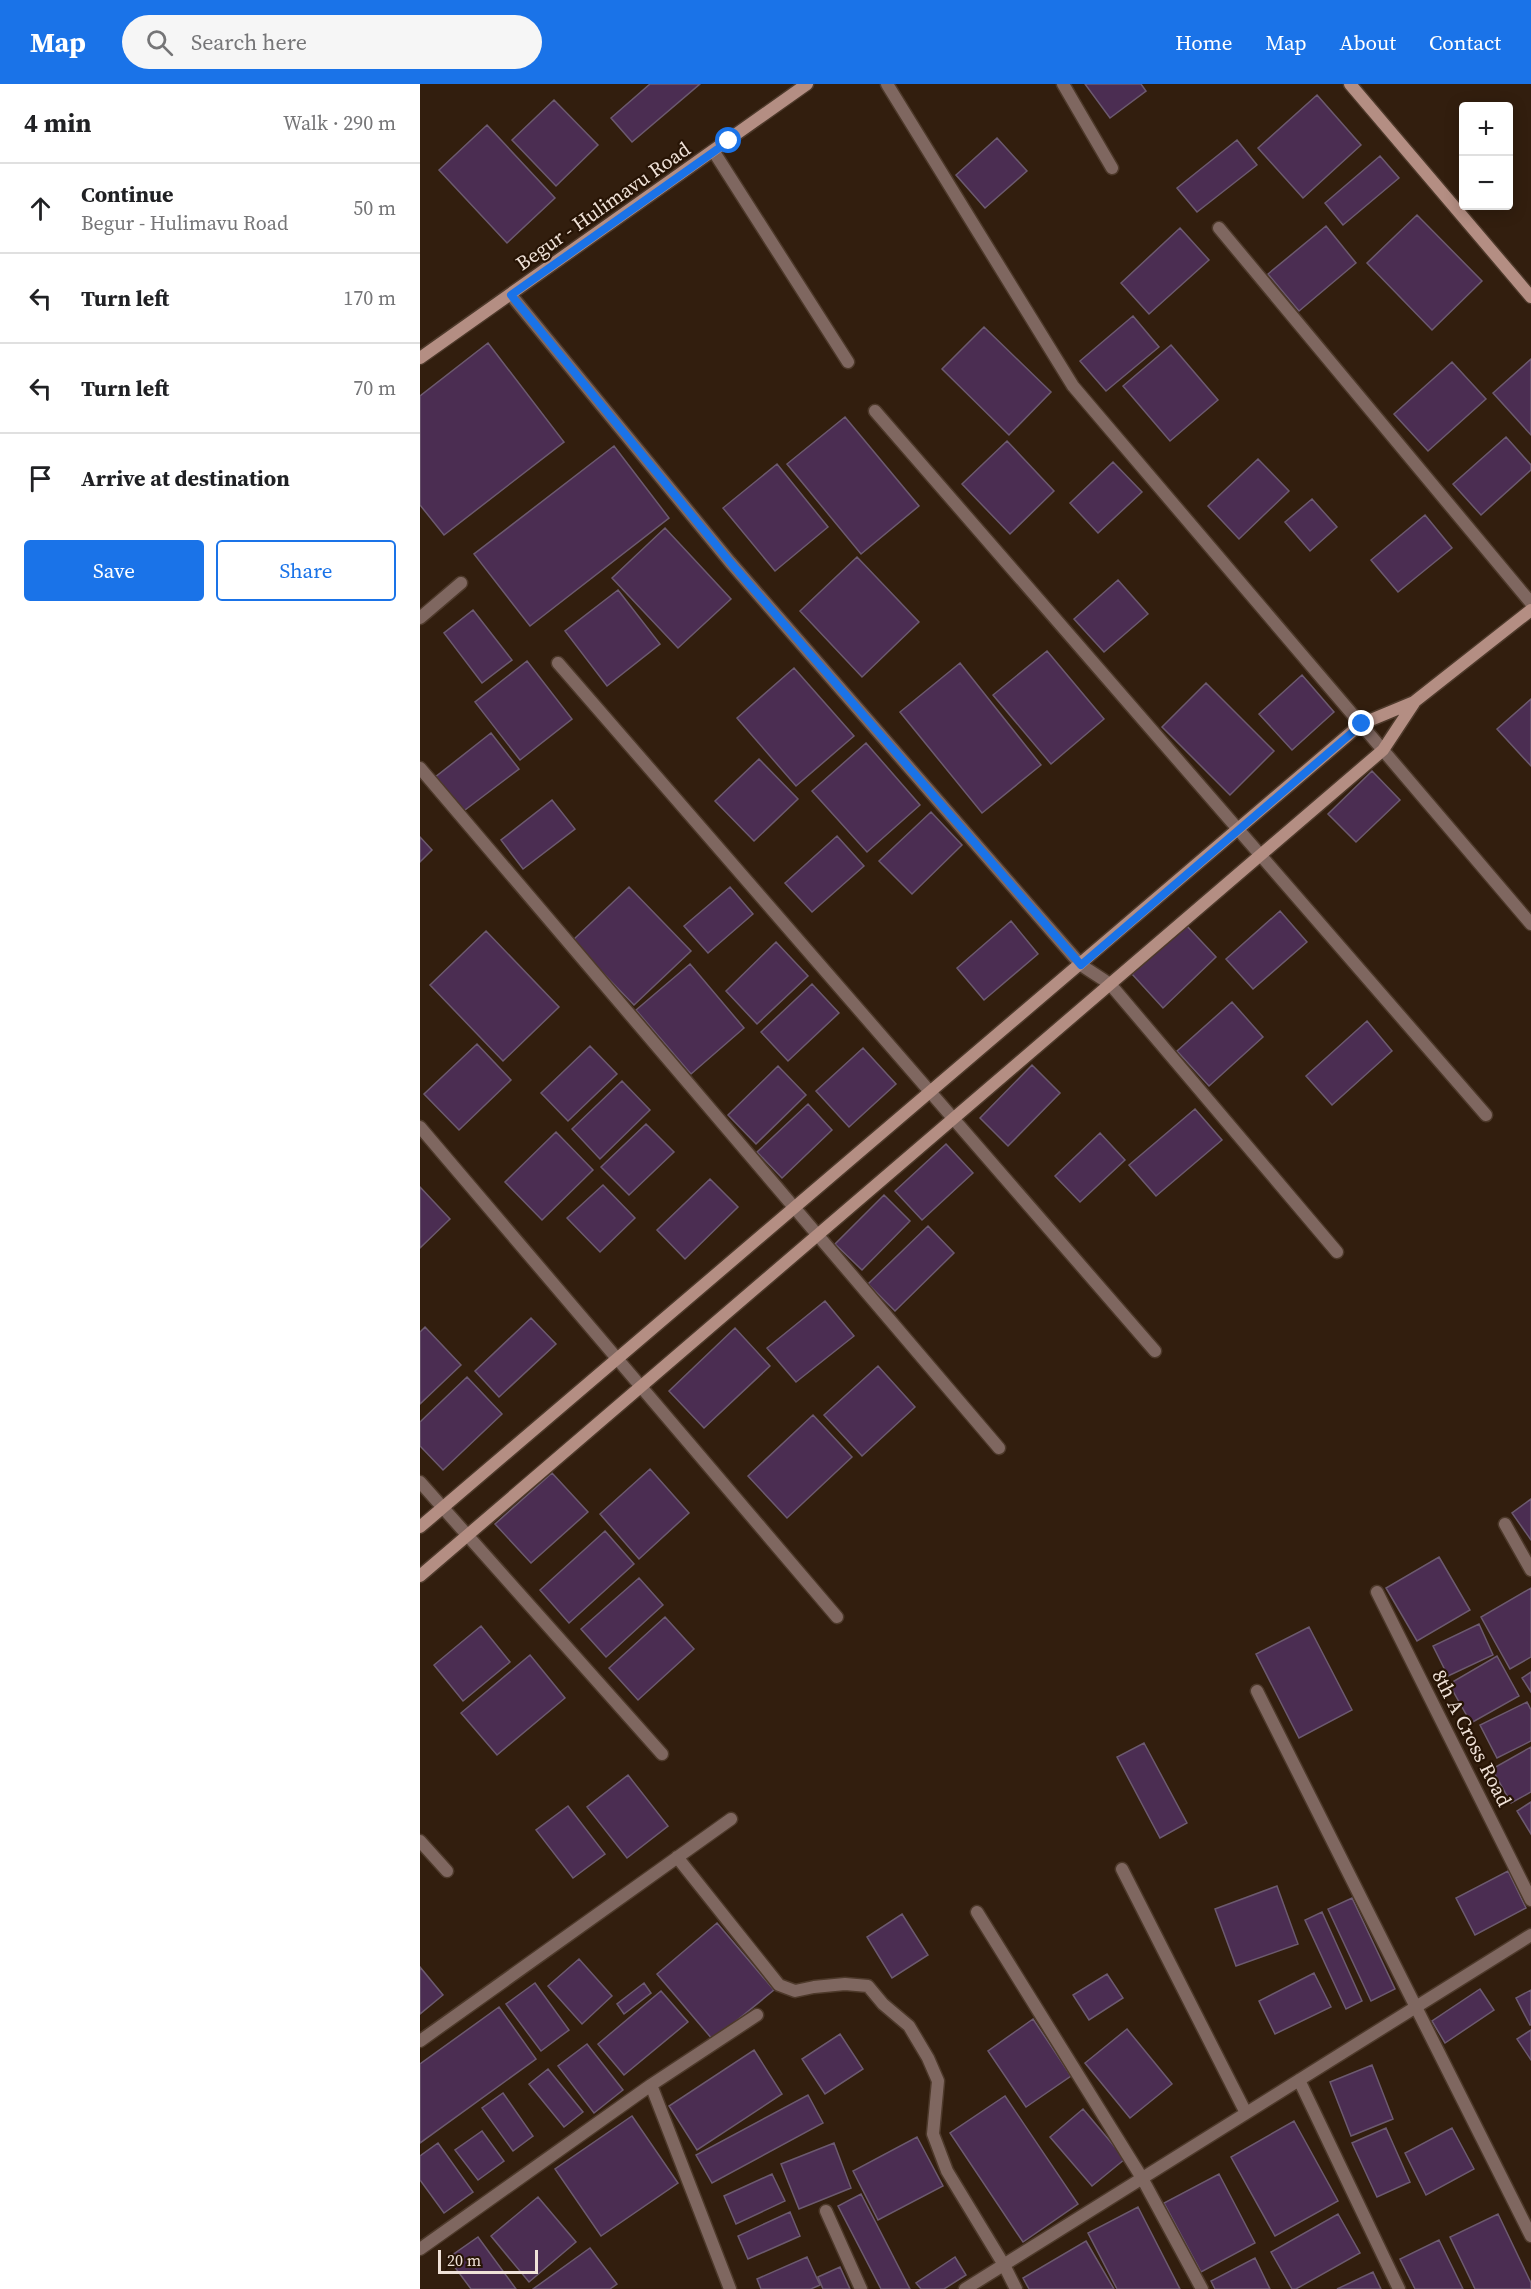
<!DOCTYPE html>
<html lang="en">
<head>
<meta charset="utf-8">
<style>
	body { margin:0; font-family:"Source Serif 4",serif; background:#f6f6f6; color:#202124 }
	.controls { position:absolute; right:18px; top:18px; display:grid; overflow:hidden; border-radius:6px; box-shadow:0 3px 15px #0003 }
	.controls button { width:54px; height:54px; display:grid; place-items:center; padding:0; border:0; border-bottom:2px solid #e0e0e0; background:#fff; color:#202124; font:30px sans-serif }
	.scale { position:absolute; left:18px; bottom:15px; width:100px; box-sizing:border-box; padding-left:6px; border:3px solid #f0e2d8; border-top:0; font-size:16px; line-height:21px; white-space:nowrap; color:#f0e2d8; -webkit-text-stroke:4px #271405; paint-order:stroke }
	.stop { position:absolute; width:18px; height:18px; margin:-14px; border:4px solid #1a73e8; border-radius:50%; background:#fff }
	.stop.end { background:#1a73e8; border-color:#fff; box-shadow:0 2px 6px #0008 }
	.list { margin:0; padding:0; list-style:none }
	h2 { display:flex; justify-content:space-between; align-items:center; height:78px; margin:0; padding:0 24px; font-size:26px }
	h2 small { font-size:20px; font-weight:400; color:#757577 }
	.list li { display:grid; grid-template-columns:39px 1fr auto; gap:18px; align-items:center; box-sizing:border-box; height:90px; padding:0 24px; border-top:2px solid #e0e0e0 }
	.list b { display:block; font-size:22px; white-space:nowrap }
	.list p { margin:0; font-size:20px; white-space:nowrap; color:#757577 }
	.list em { font-size:20px; font-style:normal; color:#757577 }
	.actions { display:flex; gap:12px; padding:18px 24px }
	.actions a { flex:1; padding:14px 0; border:2px solid #1a73e8; border-radius:6px; text-align:center; font-size:21px; color:#1a73e8 }
	.actions .main { background:#1a73e8; color:#fff }
	.icon { flex:none; width:33px; height:33px; fill:none; stroke:currentColor; stroke-width:2; stroke-linecap:round; stroke-linejoin:round }
	.map { position:relative; flex:none; width:1111px; height:2205px; overflow:hidden }
	header { display:flex; align-items:center; gap:36px; box-sizing:border-box; height:84px; padding:0 30px; background:#1a73e8; color:#fff }
	header strong { font-size:28px }
	nav { display:flex; gap:33px; margin-inline-start:auto; font-size:21px }
	.search { width:420px; height:54px; background:#f6f6f6; display:flex; align-items:center; gap:15px; box-sizing:border-box; padding:0 21px; border-radius:33px; color:#757577; font-size:22px }
	main { display:flex }
	aside { flex:1; background:#fff }
	.map>svg:first-child { display:block }
	.building { fill:#4b2d52; stroke:#6c5a6f; stroke-width:1.5 }
	.lines { fill:none; stroke-linecap:round; stroke-linejoin:round }
	.street-casing { stroke:#4d392a; stroke-width:15 }
	.secondary-casing { stroke:#4d392a; stroke-width:15 }
	.street { stroke:#7f6760; stroke-width:12 }
	.secondary { stroke:#b48e83; stroke-width:12 }
	.route { stroke:#1a73e8; stroke-width:8 }
	.labels { text-anchor:middle; stroke-width:4.5; stroke-linejoin:round; paint-order:stroke }
	.street-label { font-size:20px; fill:#f0e2d8; stroke:#271405 }
</style>
</head>
<body>
<header>
<strong>Map</strong>
<div class="search"><svg class="icon" aria-label="search" viewBox="0 0 24 24"><circle cx="10" cy="10" r="6"/><path d="M15 15l6 6"/></svg>Search here</div>
<nav><a>Home</a><a>Map</a><a>About</a><a>Contact</a></nav>
</header>
<main>
<aside>
<h2>4 min<small>Walk · 290 m</small></h2>
<ul class="list">
<li><svg class="icon" aria-label="ahead" viewBox="0 0 24 24"><path d="M12 20V5M6 11l6-6 6 6"/></svg><div><b>Continue</b><p>Begur - Hulimavu Road</p></div><em>50 m</em></li>
<li><svg class="icon" aria-label="left" viewBox="0 0 24 24"><path d="M17 20v-9H6M10 6l-5 5 5 5"/></svg><div><b>Turn left</b></div><em>170 m</em></li>
<li><svg class="icon" aria-label="left" viewBox="0 0 24 24"><path d="M17 20v-9H6M10 6l-5 5 5 5"/></svg><div><b>Turn left</b></div><em>70 m</em></li>
<li><svg class="icon" aria-label="arrive" viewBox="0 0 24 24"><path d="M6 21V4h12l-3 4 3 4H6"/></svg><div><b>Arrive at destination</b></div></li>
</ul>
<div class="actions"><a class="main">Save</a><a>Share</a></div>
</aside>
<div class="map">
<svg width="1111" height="2205" viewBox="0 0 1111 2205">
	<rect width="100%" height="100%" fill="#321e0e"/>
	<path class="building" d="M 230,0 L 280,0 L 212,58 L 191,34 Z
		M 665,0 L 721,0 L 726,7 L 690,34 Z
		M 897,11 L 941,61 L 883,114 L 838,64 Z
		M 134,16 L 178,61 L 136,102 L 92,56 Z
		M 67,41 L 135,114 L 87,159 L 19,86 Z
		M 577,54 L 607,87 L 565,124 L 536,91 Z
		M 817,56 L 837,81 L 777,128 L 757,104 Z
		M 960,72 L 979,94 L 923,141 L 905,119 Z
		M 997,131 L 1062,197 L 1012,246 L 947,179 Z
		M 906,142 L 936,179 L 879,227 L 848,190 Z
		M 760,144 L 789,176 L 729,230 L 701,199 Z
		M 713,232 L 739,263 L 686,307 L 660,277 Z
		M 564,243 L 631,308 L 589,351 L 522,285 Z
		M 68,259 L 144,358 L 24,451 L 0,421 L 0,312 Z
		M 751,261 L 798,316 L 750,357 L 703,302 Z
		M 1111,275 L 1111,351 L 1073,309 Z
		M 1032,278 L 1066,315 L 1008,367 L 974,330 Z
		M 425,333 L 499,422 L 441,470 L 367,380 Z
		M 1086,353 L 1111,381 L 1111,386 L 1061,431 L 1033,400 Z
		M 587,357 L 634,407 L 590,450 L 542,400 Z
		M 194,362 L 249,434 L 110,542 L 54,470 Z
		M 838,375 L 869,407 L 819,455 L 788,422 Z
		M 693,378 L 722,408 L 678,449 L 650,419 Z
		M 357,380 L 408,443 L 355,487 L 303,424 Z
		M 892,415 L 917,443 L 890,467 L 865,438 Z
		M 1005,431 L 1032,464 L 978,508 L 951,476 Z
		M 245,444 L 311,515 L 258,564 L 192,494 Z
		M 437,473 L 499,538 L 442,593 L 380,527 Z
		M 698,496 L 728,530 L 684,568 L 654,535 Z
		M 198,506 L 240,560 L 187,602 L 145,547 Z
		M 53,526 L 92,576 L 62,599 L 24,549 Z
		M 627,567 L 684,635 L 631,680 L 573,611 Z
		M 107,577 L 152,635 L 100,676 L 55,618 Z
		M 540,579 L 621,681 L 562,729 L 480,628 Z
		M 374,584 L 434,652 L 376,702 L 317,634 Z
		M 882,591 L 914,628 L 872,666 L 839,630 Z
		M 786,599 L 854,667 L 810,711 L 742,643 Z
		M 1111,615 L 1111,682 L 1077,645 Z
		M 71,649 L 99,685 L 41,729 L 14,694 Z
		M 446,659 L 500,721 L 447,768 L 392,707 Z
		M 339,675 L 378,715 L 334,757 L 295,717 Z
		M 952,687 L 980,716 L 936,758 L 908,730 Z
		M 132,716 L 155,745 L 103,785 L 81,756 Z
		M 511,728 L 542,761 L 492,810 L 459,777 Z
		M 417,752 L 444,782 L 392,828 L 365,799 Z
		M 0,753 L 12,766 L 0,778 Z
		M 209,803 L 271,867 L 214,921 L 152,857 Z
		M 310,803 L 333,830 L 288,869 L 264,842 Z
		M 860,827 L 887,858 L 833,905 L 806,875 Z
		M 591,837 L 618,870 L 564,916 L 537,884 Z
		M 765,840 L 796,873 L 743,924 L 712,890 Z
		M 66,847 L 139,923 L 83,977 L 10,901 Z
		M 356,858 L 388,892 L 337,940 L 306,907 Z
		M 270,880 L 324,944 L 271,990 L 216,926 Z
		M 392,900 L 419,929 L 368,977 L 341,948 Z
		M 812,918 L 843,953 L 789,1002 L 757,967 Z
		M 947,937 L 972,967 L 912,1021 L 886,992 Z
		M 57,960 L 91,996 L 39,1046 L 4,1010 Z
		M 170,962 L 197,990 L 148,1037 L 121,1009 Z
		M 443,964 L 476,1000 L 429,1043 L 396,1007 Z
		M 612,981 L 640,1009 L 588,1062 L 560,1034 Z
		M 358,982 L 386,1011 L 336,1060 L 308,1031 Z
		M 202,997 L 230,1026 L 180,1075 L 152,1045 Z
		M 388,1020 L 412,1046 L 362,1094 L 337,1068 Z
		M 775,1025 L 802,1056 L 736,1112 L 709,1081 Z
		M 226,1040 L 254,1068 L 209,1111 L 181,1083 Z
		M 136,1048 L 173,1086 L 122,1136 L 85,1098 Z
		M 680,1049 L 705,1076 L 660,1118 L 635,1092 Z
		M 526,1060 L 553,1089 L 502,1136 L 475,1107 Z
		M 290,1095 L 318,1123 L 265,1175 L 237,1146 Z
		M 183,1101 L 215,1134 L 180,1168 L 147,1134 Z
		M 0,1103 L 30,1135 L 0,1164 Z
		M 464,1111 L 490,1137 L 442,1186 L 415,1160 Z
		M 508,1142 L 534,1169 L 475,1227 L 448,1200 Z
		M 405,1217 L 434,1252 L 376,1298 L 347,1264 Z
		M 111,1234 L 136,1260 L 79,1313 L 55,1287 Z
		M 5,1243 L 41,1281 L 0,1320 L 0,1248 Z
		M 315,1244 L 350,1282 L 284,1344 L 249,1307 Z
		M 458,1282 L 495,1323 L 442,1372 L 404,1331 Z
		M 47,1293 L 82,1330 L 23,1386 L 0,1362 L 0,1338 Z
		M 393,1331 L 432,1373 L 367,1434 L 328,1392 Z
		M 230,1385 L 269,1429 L 219,1475 L 180,1430 Z
		M 132,1389 L 168,1428 L 111,1479 L 75,1440 Z
		M 1111,1415 L 1111,1456 L 1092,1429 Z
		M 185,1447 L 214,1480 L 149,1539 L 120,1506 Z
		M 1019,1473 L 1050,1526 L 997,1557 L 966,1504 Z
		M 219,1494 L 243,1521 L 186,1573 L 161,1545 Z
		M 1111,1504 L 1111,1573 L 1090,1585 L 1061,1533 Z
		M 245,1533 L 274,1565 L 218,1616 L 189,1584 Z
		M 1059,1540 L 1073,1571 L 1028,1592 L 1013,1562 Z
		M 61,1542 L 90,1578 L 43,1617 L 14,1581 Z
		M 889,1543 L 932,1626 L 879,1654 L 836,1570 Z
		M 110,1571 L 145,1614 L 77,1671 L 41,1629 Z
		M 1077,1572 L 1099,1612 L 1051,1639 L 1029,1600 Z
		M 1111,1588 L 1111,1608 L 1102,1594 Z
		M 1107,1618 L 1111,1626 L 1111,1657 L 1077,1674 L 1060,1641 Z
		M 724,1659 L 767,1739 L 740,1754 L 697,1673 Z
		M 1111,1663 L 1111,1708 L 1091,1719 L 1072,1685 Z
		M 208,1691 L 248,1742 L 207,1774 L 167,1723 Z
		M 1111,1718 L 1111,1750 L 1097,1727 Z
		M 148,1722 L 185,1770 L 153,1794 L 116,1746 Z
		M 1088,1787 L 1106,1824 L 1055,1851 L 1036,1814 Z
		M 857,1802 L 878,1860 L 816,1882 L 795,1825 Z
		M 932,1814 L 975,1905 L 951,1917 L 908,1825 Z
		M 902,1828 L 942,1917 L 926,1925 L 885,1836 Z
		M 482,1830 L 508,1871 L 472,1894 L 447,1853 Z
		M 297,1839 L 354,1906 L 293,1956 L 237,1890 Z
		M 159,1875 L 192,1912 L 162,1940 L 128,1902 Z
		M 0,1883 L 23,1911 L 0,1930 Z
		M 894,1889 L 911,1923 L 855,1950 L 839,1917 Z
		M 687,1890 L 703,1914 L 669,1936 L 653,1911 Z
		M 115,1899 L 149,1946 L 121,1967 L 86,1920 Z
		M 224,1899 L 231,1909 L 204,1930 L 197,1920 Z
		M 1060,1905 L 1074,1926 L 1025,1959 L 1012,1937 Z
		M 1111,1906 L 1111,1941 L 1110,1941 L 1096,1914 Z
		M 241,1907 L 268,1938 L 204,1991 L 178,1960 Z
		M 79,1923 L 116,1975 L 0,2059 L 0,1980 Z
		M 613,1935 L 651,1992 L 606,2023 L 568,1967 Z
		M 707,1945 L 752,2000 L 710,2034 L 665,1979 Z
		M 1111,1946 L 1111,1976 L 1097,1955 Z
		M 420,1950 L 443,1985 L 405,2010 L 382,1975 Z
		M 167,1960 L 203,2006 L 174,2029 L 138,1982 Z
		M 334,1966 L 362,2010 L 277,2066 L 249,2022 Z
		M 952,1981 L 973,2035 L 931,2052 L 910,1998 Z
		M 128,1985 L 163,2028 L 144,2043 L 109,2000 Z
		M 83,2009 L 113,2052 L 93,2067 L 62,2024 Z
		M 388,2011 L 403,2039 L 292,2099 L 276,2071 Z
		M 585,2012 L 658,2120 L 603,2158 L 530,2049 Z
		M 663,2025 L 705,2075 L 672,2102 L 630,2053 Z
		M 212,2032 L 258,2099 L 181,2152 L 135,2085 Z
		M 874,2037 L 918,2117 L 855,2152 L 811,2073 Z
		M 966,2044 L 990,2098 L 957,2113 L 932,2059 Z
		M 1032,2044 L 1054,2085 L 1006,2111 L 985,2069 Z
		M 62,2047 L 84,2077 L 58,2096 L 35,2066 Z
		M 497,2053 L 523,2102 L 458,2136 L 433,2087 Z
		M 18,2059 L 53,2108 L 24,2129 L 0,2096 L 0,2072 Z
		M 414,2059 L 431,2104 L 379,2125 L 361,2080 Z
		M 352,2090 L 365,2117 L 316,2140 L 304,2112 Z
		M 799,2090 L 835,2159 L 781,2188 L 744,2119 Z
		M 441,2110 L 490,2205 L 461,2205 L 418,2122 Z
		M 118,2113 L 156,2158 L 109,2198 L 71,2152 Z
		M 718,2123 L 760,2205 L 697,2205 L 668,2149 Z
		M 370,2128 L 380,2152 L 328,2175 L 318,2152 Z
		M 918,2130 L 940,2169 L 876,2205 L 872,2205 L 851,2168 Z
		M 1078,2130 L 1111,2199 L 1111,2205 L 1055,2205 L 1030,2153 Z
		M 58,2153 L 96,2205 L 51,2205 L 28,2174 Z
		M 1019,2156 L 1043,2205 L 995,2205 L 980,2175 Z
		M 666,2157 L 694,2205 L 609,2205 L 603,2194 Z
		M 170,2164 L 197,2200 L 190,2205 L 113,2205 Z
		M 387,2173 L 400,2201 L 391,2205 L 341,2205 L 337,2195 Z
		M 535,2173 L 546,2191 L 524,2205 L 501,2205 L 496,2199 Z
		M 835,2174 L 850,2205 L 795,2205 L 791,2197 Z
		M 420,2183 L 430,2205 L 403,2205 L 398,2193 Z
		M 953,2188 L 961,2205 L 917,2205 Z"/>
	<g class="lines">
		<g class="street-casing">
			<path id="street" d="M 467,0 L 653,302 L 1111,840
				M 643,0 L 692,84
				M 294,68 L 428,278
				M 799,144 L 1111,519
				M 91,211 L 310,478 L 661,881 L 690,900 L 917,1168
				M 455,327 L 1066,1031
				M 0,534 L 41,499
				M 138,579 L 735,1267
				M 0,684 L 579,1364
				M 0,1043 L 417,1533
				M 0,1398 L 242,1670
				M 1085,1440 L 1111,1486
				M 957,1508 L 1111,1816
				M 837,1607 L 1111,2152
				M 0,1757 L 27,1787
				M 257,1773 L 359,1901 L 375,1907 L 394,1903 L 425,1900 L 448,1902 L 463,1920 L 489,1942 L 508,1974 L 518,1997 L 513,2050 L 527,2087 L 584,2181 L 596,2205
				M 702,1785 L 826,2029
				M 557,1828 L 722,2094 L 782,2205
				M 0,1957 L 311,1735
				M 879,1996 L 979,2205
				M 231,2001 L 310,2205
				M 406,2127 L 441,2205
				M 0,2165 L 231,2001 L 337,1931
				M 545,2205 L 1111,1851"/>
		</g>
		<g class="secondary-casing">
			<path id="secondary" d="M 930,0 L 1111,213
				M 0,274 L 387,0
				M 0,1443 L 941,640 L 994,618 L 1111,526
				M 0,1492 L 963,666 L 994,619"/>
		</g>
		<use href="#street" class="street"/>
		<use href="#secondary" class="secondary"/>
	</g>
	<g class="lines">
		<path class="route" d="M 309,57 L 91,211 L 310,478 L 661,881 L 942,640"/>
	</g>
	<g class="labels">
		<g class="street-label">
			<text transform="translate(183 122) rotate(-35)" y="7">Begur - Hulimavu Road</text>
			<text transform="translate(1052 1654) rotate(63)" y="7">8th A Cross Road</text>
		</g>
	</g>
</svg>
<div class="controls">
<button>+</button>
<button>−</button>
</div>
<div class="scale">20 m</div>
<div class="stop" style="left:309px;top:57px"></div>
<div class="stop end" style="left:942px;top:640px"></div>
</div>
</main>
</body>
</html>
